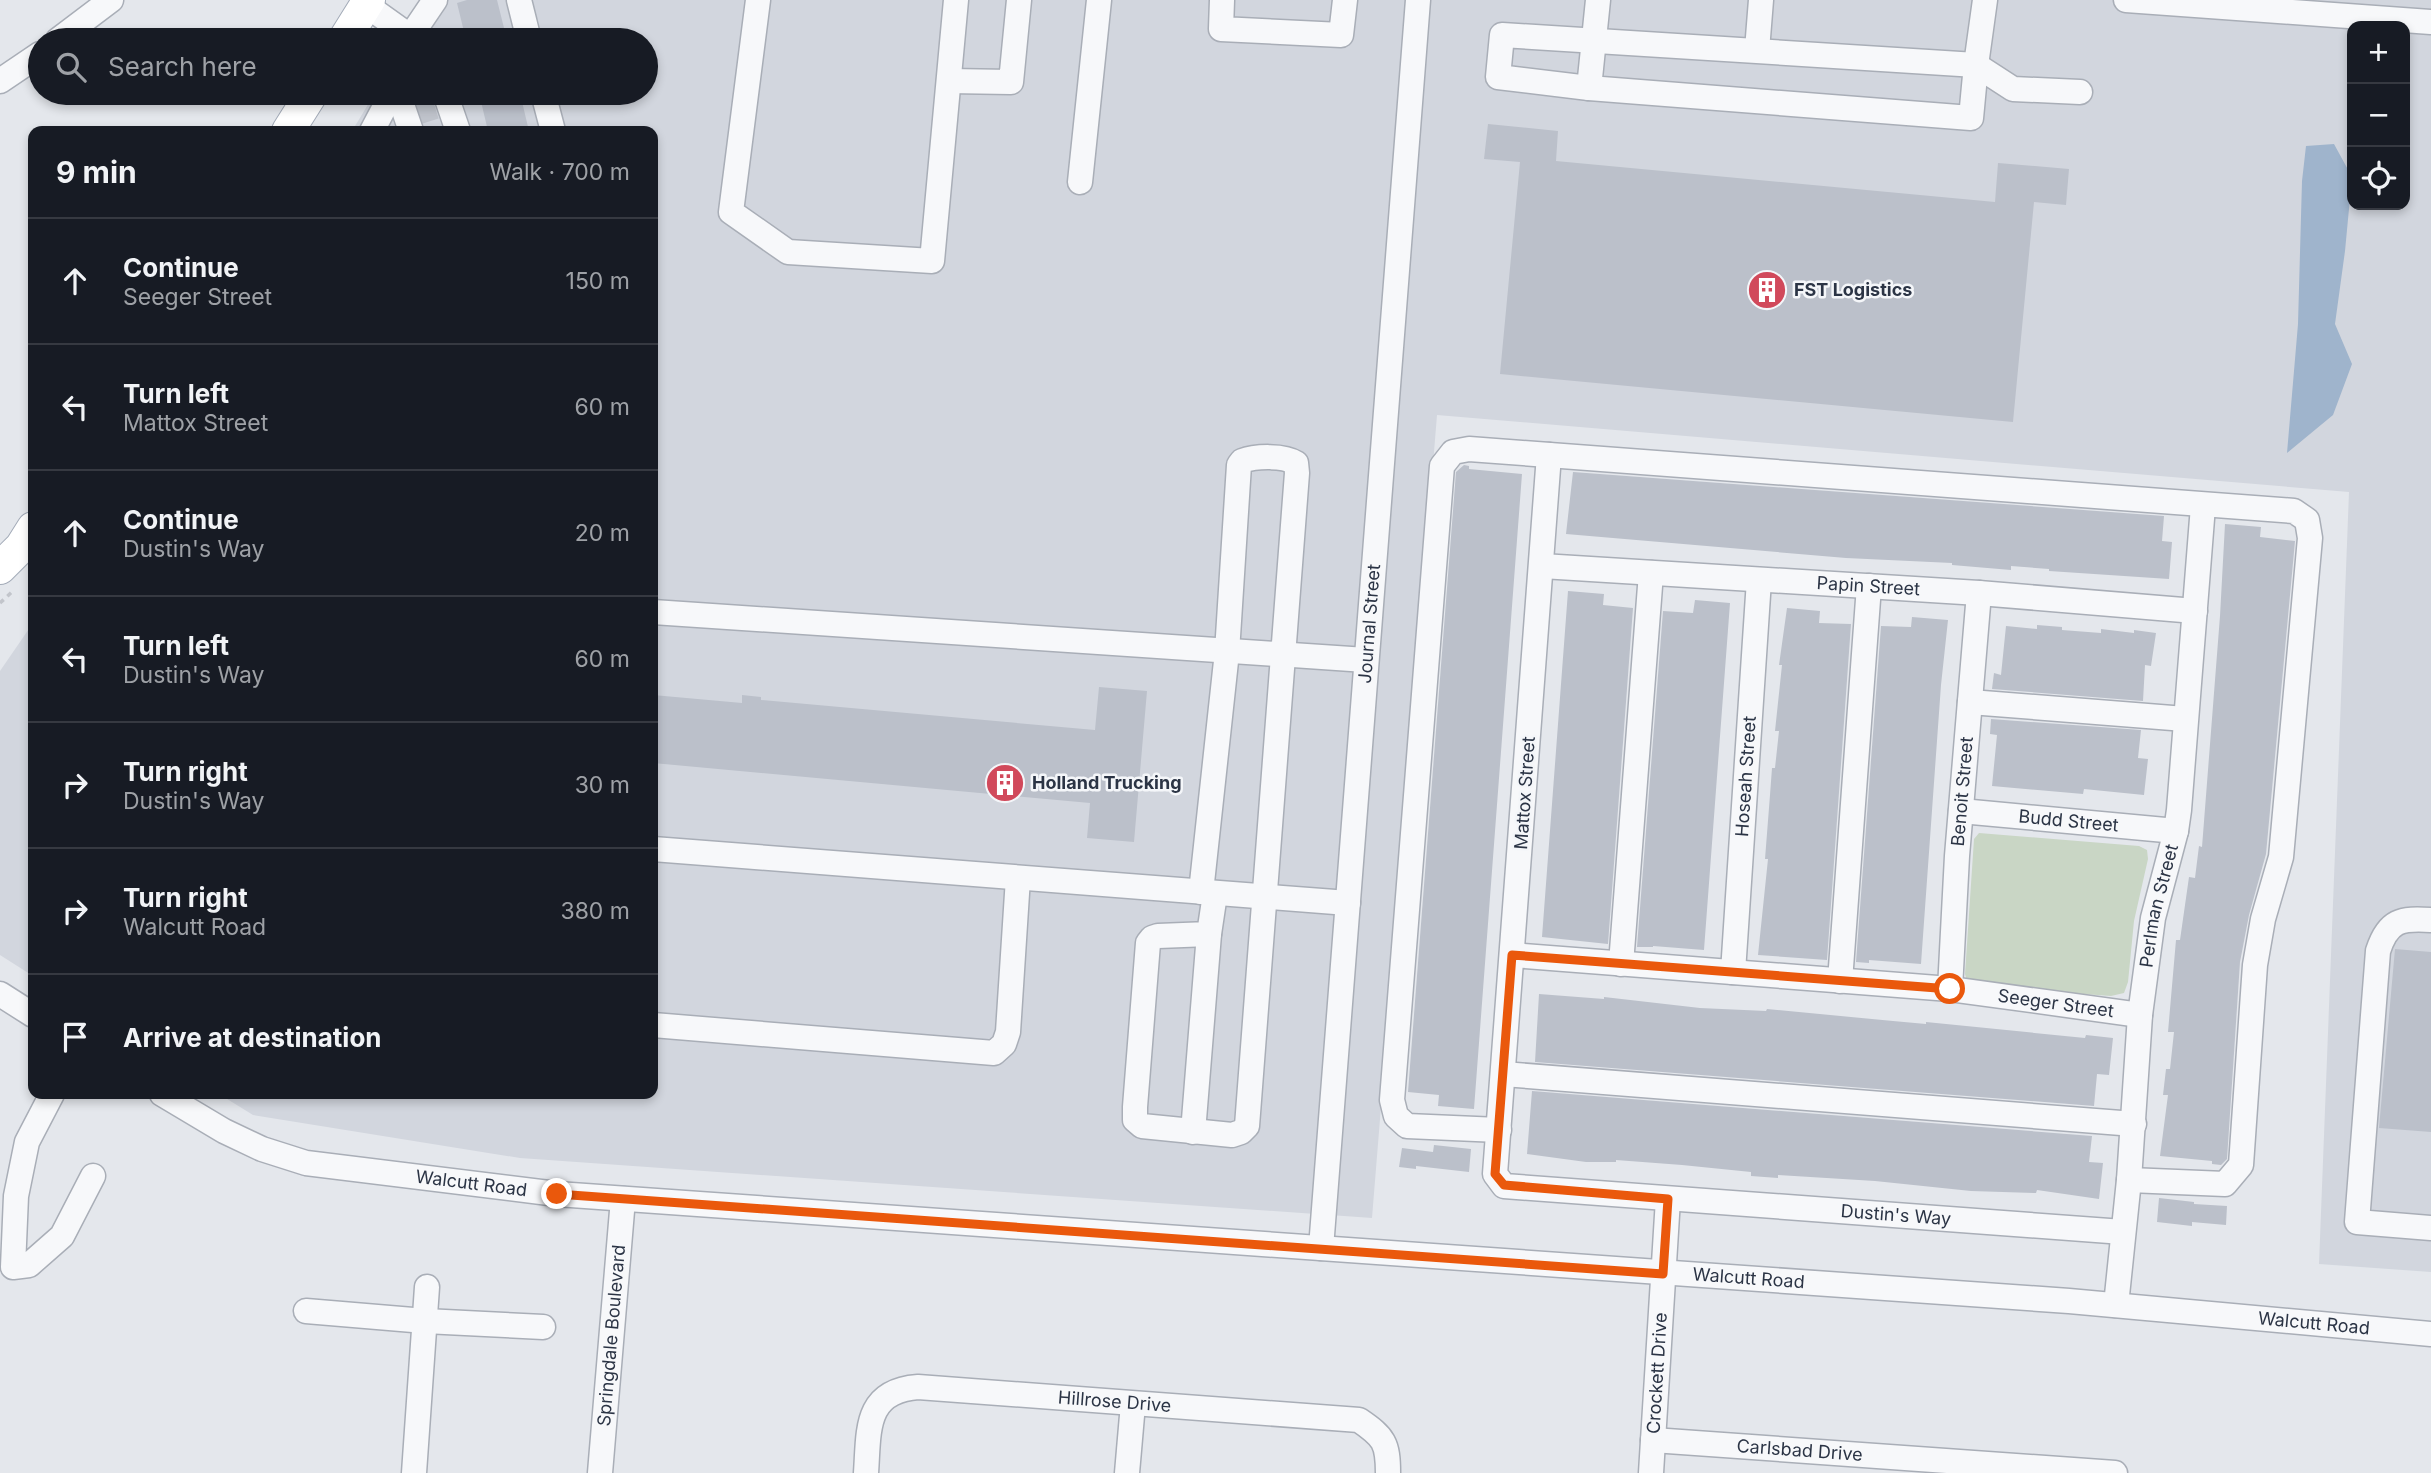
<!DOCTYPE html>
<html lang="en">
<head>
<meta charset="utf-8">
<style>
	body { margin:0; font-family:Inter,sans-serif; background:#20242c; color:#f1f3f6 }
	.controls { position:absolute; right:21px; top:21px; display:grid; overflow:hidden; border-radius:14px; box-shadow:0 4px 10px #0003 }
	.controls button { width:63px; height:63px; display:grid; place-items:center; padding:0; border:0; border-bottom:2px solid #363941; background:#171b24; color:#f1f3f6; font:35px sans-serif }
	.stop { position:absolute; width:21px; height:21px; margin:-16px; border:5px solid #ea580c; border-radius:50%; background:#fff }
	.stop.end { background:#ea580c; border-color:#fff; box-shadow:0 2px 7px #0008 }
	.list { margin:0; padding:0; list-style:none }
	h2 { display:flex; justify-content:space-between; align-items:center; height:91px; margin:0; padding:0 28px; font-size:30px }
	h2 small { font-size:23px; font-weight:400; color:#9ea1a6 }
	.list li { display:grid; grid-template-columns:46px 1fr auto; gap:21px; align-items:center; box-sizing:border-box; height:126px; padding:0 28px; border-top:2px solid #363941 }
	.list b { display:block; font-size:26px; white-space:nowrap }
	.list p { margin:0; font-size:23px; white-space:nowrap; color:#9ea1a6 }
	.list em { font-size:23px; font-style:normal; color:#9ea1a6 }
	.icon { flex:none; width:38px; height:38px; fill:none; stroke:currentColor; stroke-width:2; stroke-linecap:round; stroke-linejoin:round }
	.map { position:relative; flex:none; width:2431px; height:1473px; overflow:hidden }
	.search { position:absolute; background:#171b24; box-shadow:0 4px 10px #0003; left:28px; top:28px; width:630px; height:77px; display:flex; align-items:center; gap:18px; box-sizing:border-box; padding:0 24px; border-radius:38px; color:#9ea1a6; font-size:26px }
	.panel { position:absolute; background:#171b24; box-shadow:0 4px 10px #0003; left:28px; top:126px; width:630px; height:973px; border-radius:14px }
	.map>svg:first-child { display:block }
	.built { fill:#d2d6de; fill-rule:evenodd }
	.green { fill:#c9d6c5 }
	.water { fill:#9fb4cc }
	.building { fill:#bbc0ca }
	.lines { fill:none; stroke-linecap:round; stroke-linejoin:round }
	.minor-tunnel { stroke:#bfc3cb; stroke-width:24; stroke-dasharray:24 12; stroke-linecap:butt }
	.minor-casing { stroke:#a9aeb7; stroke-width:27 }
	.major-casing { stroke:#a3abb8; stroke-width:34 }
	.path { stroke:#c2c5cb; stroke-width:3.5; stroke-dasharray:5 5; stroke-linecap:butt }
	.minor { stroke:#f7f8fa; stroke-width:24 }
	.major { stroke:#fff; stroke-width:32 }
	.route { stroke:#ea580c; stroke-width:9 }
	.labels { text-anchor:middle; stroke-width:5; stroke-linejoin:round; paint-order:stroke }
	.poi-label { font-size:18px; font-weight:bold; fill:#2b3445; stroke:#f4f6f9; text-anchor:start }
	.street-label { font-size:18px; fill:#2b3445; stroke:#f4f6f9 }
</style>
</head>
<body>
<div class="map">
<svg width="2431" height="1473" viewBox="0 0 2431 1473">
	<rect width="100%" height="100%" fill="#e4e7ec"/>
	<path class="built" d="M 430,0 L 2431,0 L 2431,1272 L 2319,1264 L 2349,492 L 1437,415 L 1372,1218 L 520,1158 L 253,1115 L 219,1094 L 653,1094 L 653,131 L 352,131 L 375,93 L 646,93 L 646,40 L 406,40 ZM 2352,26 L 2405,26 L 2405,205 L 2352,205 Z
		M 33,623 L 33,976 L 0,955 L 0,671 Z"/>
	<path class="green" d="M 1979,833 L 2139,846 L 2147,850 L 2148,859 L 2134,921 L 2128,982 L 2124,993 L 2111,996 L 1976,986 L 1967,981 L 1965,974 L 1974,839 Z"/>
	<path class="water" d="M 2334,144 L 2352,177 L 2345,251 L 2335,324 L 2352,364 L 2333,415 L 2287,453 L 2298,324 L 2302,181 L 2306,146 Z"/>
	<path class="building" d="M 467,0 L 497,0 L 507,40 L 466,40 L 457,3 Z
		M 479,93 L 520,93 L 528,127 L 511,131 L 488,131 Z
		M 1488,124 L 1558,131 L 1556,161 L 1995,202 L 1998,163 L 2069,169 L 2066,205 L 2034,202 L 2013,422 L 1500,374 L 1520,162 L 1484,159 Z
		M 1464,465 L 1469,466 L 1469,469 L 1522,474 L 1474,1109 L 1438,1106 L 1439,1095 L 1408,1092 L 1456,472 Z
		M 1573,472 L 2164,516 L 2162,541 L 2172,542 L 2169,579 L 2049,571 L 2049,569 L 2011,566 L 2011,570 L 1952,565 L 1952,563 L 1846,558 L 1566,534 Z
		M 2225,524 L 2261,527 L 2260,537 L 2295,541 L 2266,854 L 2249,915 L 2240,962 L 2227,1159 L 2221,1165 L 2212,1164 L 2212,1161 L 2160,1156 L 2168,1095 L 2163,1095 L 2166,1069 L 2170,1069 L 2174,1032 L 2168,1032 L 2176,940 L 2180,940 L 2189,877 L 2195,878 L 2199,846 L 2202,847 L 2220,616 Z
		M 1568,591 L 1604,594 L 1603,605 L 1633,608 L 1608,944 L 1542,937 Z
		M 1695,600 L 1730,603 L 1704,950 L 1653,946 L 1653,947 L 1637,947 L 1663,611 L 1693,613 Z
		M 1787,608 L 1820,611 L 1819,623 L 1851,624 L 1827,960 L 1758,955 L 1768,859 L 1765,859 L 1770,795 L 1772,768 L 1775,768 L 1779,731 L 1775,731 L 1782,665 L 1779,665 Z
		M 1912,617 L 1948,620 L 1941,685 L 1921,964 L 1869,960 L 1869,963 L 1856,962 L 1881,626 L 1911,627 Z
		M 2037,625 L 2062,627 L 2062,630 L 2101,633 L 2101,629 L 2134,633 L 2134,630 L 2156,633 L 2151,666 L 2145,665 L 2143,701 L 1992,689 L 1994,673 L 2001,675 L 2006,626 L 2037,629 Z
		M 1099,687 L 1147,691 L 1134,842 L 1087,838 L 1090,803 L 653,763 L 653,695 L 742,703 L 742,695 L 761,697 L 761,700 L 1095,730 Z
		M 1991,719 L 2141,730 L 2138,758 L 2148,759 L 2144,795 L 2084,789 L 2083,794 L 1992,786 L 1997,735 L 1990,734 Z
		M 2395,949 L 2431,952 L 2431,1132 L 2379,1128 Z
		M 1539,994 L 1604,999 L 1604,997 L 1700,1008 L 1766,1011 L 1767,1009 L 1893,1021 L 1926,1024 L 1926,1022 L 2085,1038 L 2086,1035 L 2113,1038 L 2109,1075 L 2097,1074 L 2094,1106 L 1535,1062 Z
		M 1532,1091 L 2092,1136 L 2089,1162 L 2103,1163 L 2099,1199 L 2037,1190 L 2036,1193 L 1971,1191 L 1875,1181 L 1778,1175 L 1778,1178 L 1751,1176 L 1751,1172 L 1682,1165 L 1616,1160 L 1616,1162 L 1586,1162 L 1527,1154 Z
		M 1434,1145 L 1471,1149 L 1469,1172 L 1416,1166 L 1416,1169 L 1399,1167 L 1402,1148 L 1433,1152 Z
		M 2159,1198 L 2194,1202 L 2194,1204 L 2227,1206 L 2226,1225 L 2192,1222 L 2192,1226 L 2157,1222 Z"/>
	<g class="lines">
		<path class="minor-tunnel" d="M 416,113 L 435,107"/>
		<g class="minor-casing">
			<g id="minor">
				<path d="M 519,0 L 529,40"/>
				<path d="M 758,0 L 731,212 L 788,252 L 932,261 L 956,0"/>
				<path d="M 1222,0 L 1221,29 L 1341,35 L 1345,0"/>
				<path d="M 1598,0 L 1589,88 L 1971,118 L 1976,65 L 1985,0"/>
				<path d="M 2126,0 L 2431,22"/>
				<path d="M 366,5 L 415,40"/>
				<path d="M 410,37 L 435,0"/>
				<path d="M 58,40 L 111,0"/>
				<path d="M 1757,50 L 1761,0"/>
				<path d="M 0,81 L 40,54"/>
				<path d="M 949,81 L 1011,82 L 1019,0"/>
				<path d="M 1589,88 L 1498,77 L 1502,35 L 1976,65 L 2013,89 L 2080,92"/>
				<path d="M 398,93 L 411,131"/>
				<path d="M 445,93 L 458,131"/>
				<path d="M 543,93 L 553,131"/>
				<path d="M 372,131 L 392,93"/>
				<path d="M 1080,182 L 1099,0"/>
				<path id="s1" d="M 1549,455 L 1495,1174 L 1504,1186 L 2123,1232"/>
				<path id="s2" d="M 1542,566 L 1979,593 L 2195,611"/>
				<path d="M 653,612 L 1366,660"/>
				<path d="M 1970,702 L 2185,719"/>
				<path id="s3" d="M 1961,811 L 2176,831"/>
				<path d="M 653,849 L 1348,903"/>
				<path d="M 1201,892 L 1227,652 L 1239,465 L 1242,461 C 1255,456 1284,455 1296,463 L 1297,473 L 1247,1126 L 1241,1132 L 1232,1135 L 1142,1126 L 1135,1120 L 1135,1107 L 1148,943 L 1152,938 L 1158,936 L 1209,934 L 1215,894"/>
				<path d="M 2431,920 C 2401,918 2388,920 2378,951 L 2357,1222 L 2431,1228"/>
				<path id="s4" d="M 1512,955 L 1950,989 L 2140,1015"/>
				<path d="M 1621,964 L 1651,573"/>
				<path id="s5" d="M 1733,972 L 1759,580"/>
				<path d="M 1840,981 L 1869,586"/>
				<path id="s6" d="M 1950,989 L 1957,856 L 1979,593"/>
				<path d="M 0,994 L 33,1015"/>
				<path d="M 653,1025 L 994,1053 L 1004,1044 L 1008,1032 L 1018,878"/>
				<path d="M 1503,1074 L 2134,1124"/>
				<path d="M 52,1094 L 27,1142 L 16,1196 L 13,1267 L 29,1265 L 62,1236 L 93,1176"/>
				<path id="s7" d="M 162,1094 L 224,1131 L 262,1149 L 306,1163 L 557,1194 L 2069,1301 L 2431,1334"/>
				<path d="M 1499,1130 L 1407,1126 L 1396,1116 L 1392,1100 L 1442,466 L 1453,452 L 1469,449 L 2294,511 L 2307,520 L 2310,538 L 2281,857 L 2263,919 L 2255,965 L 2241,1165 L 2225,1184 L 2129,1180"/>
				<path d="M 1193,1132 L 1209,934"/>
				<path id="s8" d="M 1321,1248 L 1418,0"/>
				<path id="s9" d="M 2116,1305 L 2129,1180 L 2140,1015 L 2153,918 L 2176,831 L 2179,810 L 2203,506"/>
				<path d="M 306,1311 L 425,1321 L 543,1327"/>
				<path id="s10" d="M 1653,1440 L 2115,1473"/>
				<path d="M 414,1473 L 427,1287"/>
				<path id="s11" d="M 600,1473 L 623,1199"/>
				<path id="s12" d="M 866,1473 C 869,1431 864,1391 918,1387 L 1359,1420 C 1384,1437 1388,1443 1388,1473"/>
				<path d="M 1127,1473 L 1133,1404"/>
				<path id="s13" d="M 1651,1473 L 1668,1199"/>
			</g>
		</g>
		<g class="major-casing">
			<path id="major" d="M 344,40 L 369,0
				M 288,131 L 312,93
				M 0,568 L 21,547 L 33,528"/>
		</g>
		<path class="path" d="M 0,603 L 14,590"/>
		<use href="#minor" class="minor"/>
		<use href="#major" class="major"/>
	</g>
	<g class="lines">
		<path class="route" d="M 557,1194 L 1663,1274 L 1668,1199 L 1504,1185 L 1495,1174 L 1512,955 L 1950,989"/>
	</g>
	<defs>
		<g id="building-disc" transform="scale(2.0125)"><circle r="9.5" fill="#d1495b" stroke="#f4f6f9"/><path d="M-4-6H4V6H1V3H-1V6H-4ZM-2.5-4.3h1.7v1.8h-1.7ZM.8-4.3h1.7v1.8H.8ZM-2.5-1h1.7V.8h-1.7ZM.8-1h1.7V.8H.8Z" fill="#fff"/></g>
	</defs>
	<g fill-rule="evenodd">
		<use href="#building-disc" x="1767" y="290"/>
		<use href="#building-disc" x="1005" y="783"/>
	</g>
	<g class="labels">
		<g class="poi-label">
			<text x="1794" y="296">FST Logistics</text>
			<text x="1032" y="789">Holland Trucking</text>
		</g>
		<g class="street-label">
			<text dy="6" stroke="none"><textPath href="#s2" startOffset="327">Papin Street</textPath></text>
			<text dy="6" stroke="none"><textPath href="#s8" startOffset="626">Journal Street</textPath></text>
			<text dy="6" stroke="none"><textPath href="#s5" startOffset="196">Hoseah Street</textPath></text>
			<text dy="6" stroke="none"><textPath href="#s6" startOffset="198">Benoit Street</textPath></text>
			<text transform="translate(1525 793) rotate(-86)" y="6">Mattox Street</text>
			<text dy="6" stroke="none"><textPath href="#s3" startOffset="108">Budd Street</textPath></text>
			<text dy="6" stroke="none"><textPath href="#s9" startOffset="402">Perlman Street</textPath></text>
			<text dy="6" stroke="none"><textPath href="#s4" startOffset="546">Seeger Street</textPath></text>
			<text dy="6" stroke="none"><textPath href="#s7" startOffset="327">Walcutt Road</textPath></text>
			<text dy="6" stroke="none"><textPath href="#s1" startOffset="1129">Dustin's Way</textPath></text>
			<text dy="6" stroke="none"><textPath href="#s7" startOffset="1608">Walcutt Road</textPath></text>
			<text dy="6" stroke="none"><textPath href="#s7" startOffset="2175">Walcutt Road</textPath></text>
			<text dy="6" stroke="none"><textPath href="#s11" startOffset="138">Springdale Boulevard</textPath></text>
			<text dy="6" stroke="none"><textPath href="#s13" startOffset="100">Crockett Drive</textPath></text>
			<text dy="6" stroke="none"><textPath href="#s12" startOffset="312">Hillrose Drive</textPath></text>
			<text dy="6" stroke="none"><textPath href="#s10" startOffset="147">Carlsbad Drive</textPath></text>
		</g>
	</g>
</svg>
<div class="controls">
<button>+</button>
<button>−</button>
<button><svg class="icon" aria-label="locate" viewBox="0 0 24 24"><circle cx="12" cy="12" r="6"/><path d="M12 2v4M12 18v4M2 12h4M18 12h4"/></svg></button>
</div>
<div class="stop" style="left:1950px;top:989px"></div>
<div class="stop end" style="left:557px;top:1194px"></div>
<div class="search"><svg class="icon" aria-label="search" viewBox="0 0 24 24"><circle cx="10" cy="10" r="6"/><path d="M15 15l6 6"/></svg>Search here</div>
<section class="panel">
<h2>9 min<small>Walk · 700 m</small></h2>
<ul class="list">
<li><svg class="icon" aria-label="ahead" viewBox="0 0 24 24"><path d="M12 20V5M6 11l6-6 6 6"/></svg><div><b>Continue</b><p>Seeger Street</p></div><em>150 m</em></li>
<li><svg class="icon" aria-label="left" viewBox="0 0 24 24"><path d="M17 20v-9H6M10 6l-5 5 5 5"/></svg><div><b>Turn left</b><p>Mattox Street</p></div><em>60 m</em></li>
<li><svg class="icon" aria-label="ahead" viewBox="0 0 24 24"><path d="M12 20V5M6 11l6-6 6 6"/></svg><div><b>Continue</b><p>Dustin's Way</p></div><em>20 m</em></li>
<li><svg class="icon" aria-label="left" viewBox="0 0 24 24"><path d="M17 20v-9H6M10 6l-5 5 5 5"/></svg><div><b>Turn left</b><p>Dustin's Way</p></div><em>60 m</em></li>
<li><svg class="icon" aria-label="right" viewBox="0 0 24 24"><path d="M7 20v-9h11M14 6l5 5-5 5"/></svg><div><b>Turn right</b><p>Dustin's Way</p></div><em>30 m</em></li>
<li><svg class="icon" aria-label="right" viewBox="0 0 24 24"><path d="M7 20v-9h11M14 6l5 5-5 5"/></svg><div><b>Turn right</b><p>Walcutt Road</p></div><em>380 m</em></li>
<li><svg class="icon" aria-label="arrive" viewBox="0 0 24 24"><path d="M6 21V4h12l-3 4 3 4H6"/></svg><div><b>Arrive at destination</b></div></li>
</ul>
</section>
</div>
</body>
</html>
